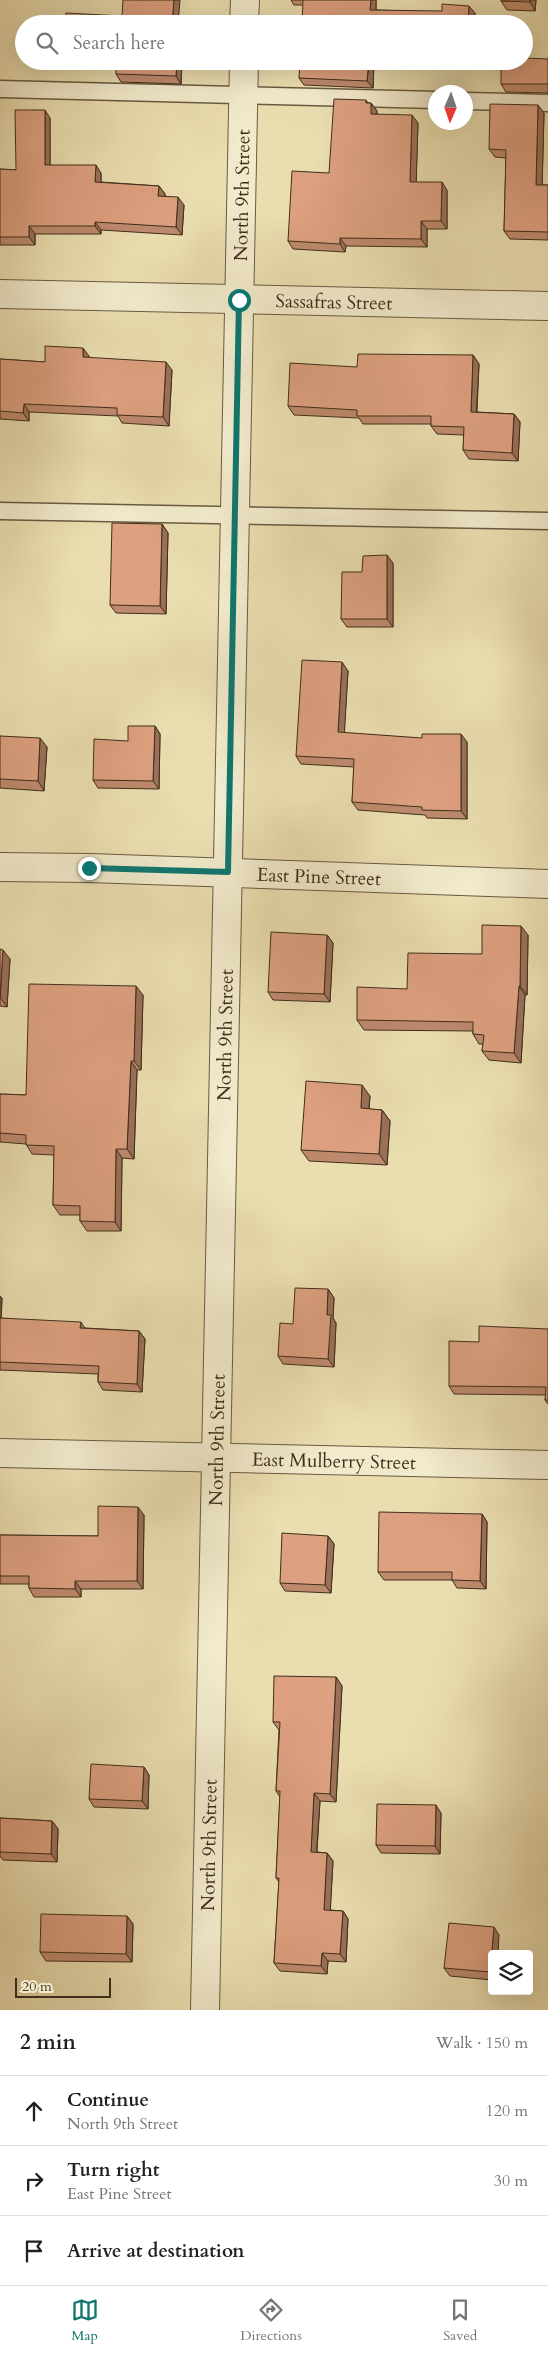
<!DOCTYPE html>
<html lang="en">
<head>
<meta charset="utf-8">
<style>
	body { margin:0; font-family:Cardo,serif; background:#f2f2f2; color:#202124 }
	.controls { position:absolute; right:15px; bottom:15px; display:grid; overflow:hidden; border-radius:5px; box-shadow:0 5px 20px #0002 }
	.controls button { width:45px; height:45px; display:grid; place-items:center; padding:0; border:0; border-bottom:1px solid #e0e0e0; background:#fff; color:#202124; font:25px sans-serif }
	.compass { position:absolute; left:428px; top:85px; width:45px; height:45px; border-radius:50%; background:#fff; box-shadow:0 5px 20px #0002; rotate:182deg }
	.scale { position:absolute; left:15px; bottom:12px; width:96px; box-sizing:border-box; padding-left:5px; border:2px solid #3f2e1a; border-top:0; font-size:14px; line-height:18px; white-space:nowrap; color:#3f2e1a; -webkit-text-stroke:4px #f1eacc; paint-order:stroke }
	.stop { position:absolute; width:15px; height:15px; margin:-11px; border:4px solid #0f766e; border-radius:50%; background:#fff }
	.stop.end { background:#0f766e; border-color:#fff; box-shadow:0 1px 5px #0008 }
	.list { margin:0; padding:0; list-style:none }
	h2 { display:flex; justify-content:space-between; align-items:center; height:65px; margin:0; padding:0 20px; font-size:21px }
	h2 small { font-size:16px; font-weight:400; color:#757577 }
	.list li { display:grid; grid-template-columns:32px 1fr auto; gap:15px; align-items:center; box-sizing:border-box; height:70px; padding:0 20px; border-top:1px solid #e0e0e0 }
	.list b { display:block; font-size:19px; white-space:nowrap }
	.list p { margin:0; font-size:16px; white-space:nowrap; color:#757577 }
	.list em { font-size:16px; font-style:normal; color:#757577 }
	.icon { flex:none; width:28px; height:28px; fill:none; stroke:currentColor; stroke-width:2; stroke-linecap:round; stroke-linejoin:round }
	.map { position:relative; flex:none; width:548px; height:2010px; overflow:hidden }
	.search { position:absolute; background:#fff; box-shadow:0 5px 20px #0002; left:15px; right:15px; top:15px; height:55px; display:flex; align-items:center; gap:12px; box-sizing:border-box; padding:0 18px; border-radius:28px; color:#757577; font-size:19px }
	.sheet { height:275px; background:#fff }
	nav { display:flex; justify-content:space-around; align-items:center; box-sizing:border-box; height:70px; border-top:1px solid #e0e0e0; background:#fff; font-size:14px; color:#757577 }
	nav a { display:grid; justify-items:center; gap:2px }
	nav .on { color:#0f766e }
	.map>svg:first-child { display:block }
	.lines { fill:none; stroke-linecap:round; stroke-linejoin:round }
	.lane-casing { stroke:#6a5a40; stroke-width:19 }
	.street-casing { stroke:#6a5a40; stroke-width:30 }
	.lane { stroke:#f1eacc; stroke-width:16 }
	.street { stroke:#f1eacc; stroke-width:28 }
	.wall { fill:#be8a6e; stroke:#3f2e1a }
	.shaded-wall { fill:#9b705a; stroke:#3f2e1a }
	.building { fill:#dda080; stroke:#3f2e1a }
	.route { stroke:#0f766e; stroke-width:6 }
	.labels { text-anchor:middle; stroke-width:4; stroke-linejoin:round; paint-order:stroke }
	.street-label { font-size:19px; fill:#3f2e1a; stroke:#f1eacc }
</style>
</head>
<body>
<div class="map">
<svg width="548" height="2010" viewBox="0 0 548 2010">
	<rect width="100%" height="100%" fill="#eadeb0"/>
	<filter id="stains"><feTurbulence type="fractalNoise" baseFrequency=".004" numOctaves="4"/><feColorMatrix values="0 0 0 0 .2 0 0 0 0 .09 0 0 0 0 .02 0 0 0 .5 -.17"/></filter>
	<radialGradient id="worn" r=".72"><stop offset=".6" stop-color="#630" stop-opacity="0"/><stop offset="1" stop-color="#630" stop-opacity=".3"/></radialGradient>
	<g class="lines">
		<g class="lane-casing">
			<path id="lane" d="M 0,89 L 436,100
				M 466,101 L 548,103
				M 0,511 L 548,521"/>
		</g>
		<g class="street-casing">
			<g id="street">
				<path d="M 244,24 L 245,0"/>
				<path id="s1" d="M 0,294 L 548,306"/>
				<path id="s2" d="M 0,867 L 89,868 L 548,884"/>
				<path id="s3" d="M 0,1453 L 548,1465"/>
				<path id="s4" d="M 205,2010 L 244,61"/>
			</g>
		</g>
		<use href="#lane" class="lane"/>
		<use href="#street" class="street"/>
	</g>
	<path class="wall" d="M 291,0 L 376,0 L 376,10 L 475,13 L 474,24 L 303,5 L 294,5 Z
		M 536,0 L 535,11 L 507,10 L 501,1 Z
		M 548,59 L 548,93 L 506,92 L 501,84 Z
		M 182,61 L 181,84 L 121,82 L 116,74 Z
		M 374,61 L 373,88 L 304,85 L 299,78 Z
		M 368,103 L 371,103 L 377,111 L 377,114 L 418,123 L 416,182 L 447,190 L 447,229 L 427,229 L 427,247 L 346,246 L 345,252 L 293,249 L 288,241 L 329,173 Z
		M 544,113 L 542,185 L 548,185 L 548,240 L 510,239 L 504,231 L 506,158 L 495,157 L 489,149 Z
		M 50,118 L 50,165 L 101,173 L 101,182 L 159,186 L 165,194 L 165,196 L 184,205 L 182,235 L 101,230 L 101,234 L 35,234 L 35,245 L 0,245 L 0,169 L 16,170 Z
		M 473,355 L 479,364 L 477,412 L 514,414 L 520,422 L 518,461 L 469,459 L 463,450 L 464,435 L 437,434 L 431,426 L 431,424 L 363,424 L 359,418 L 294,415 L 288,406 L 357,367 Z
		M 89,356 L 89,358 L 172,370 L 169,426 L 122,423 L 118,416 L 29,412 L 29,421 L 0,419 L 0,359 L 45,362 Z
		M 162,524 L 168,533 L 166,614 L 116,613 L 110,605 Z
		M 393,563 L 393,627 L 347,627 L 341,619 L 362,572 Z
		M 348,671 L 344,733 L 467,742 L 467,819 L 427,818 L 425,815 L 358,810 L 352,802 L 354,767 L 301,764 L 296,756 Z
		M 155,726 L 160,734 L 159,789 L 98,788 L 93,780 L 128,741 Z
		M 0,736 L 47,747 L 44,791 L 0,788 Z
		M 327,935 L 333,943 L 330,1002 L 273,1000 L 268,992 Z
		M 528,935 L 527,995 L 525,995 L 521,1063 L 489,1060 L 482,1051 L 483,1044 L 479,1044 L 473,1034 L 473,1031 L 364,1030 L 357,1020 L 407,989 L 482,954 Z
		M 0,949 L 10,959 L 7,1007 L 0,1006 Z
		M 143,995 L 141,1070 L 137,1070 L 134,1159 L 122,1158 L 121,1231 L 87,1231 L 80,1221 L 80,1215 L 60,1215 L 53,1205 L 54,1155 L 32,1154 L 26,1144 L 0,1142 L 0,1094 L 26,1095 Z
		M 370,1096 L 369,1109 L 382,1110 L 390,1121 L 387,1165 L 309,1161 L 301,1150 Z
		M 328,1289 L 334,1298 L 333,1318 L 336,1323 L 334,1367 L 283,1364 L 278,1356 L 293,1324 Z
		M 0,1296 L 2,1298 L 1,1318 L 85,1328 L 139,1331 L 145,1339 L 142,1392 L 103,1390 L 98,1382 L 98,1374 L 0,1370 Z
		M 548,1329 L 548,1404 L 545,1400 L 546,1395 L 454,1394 L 449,1386 L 479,1342 Z
		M 482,1514 L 487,1522 L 486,1589 L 457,1588 L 452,1580 L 384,1580 L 378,1572 Z
		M 144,1515 L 143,1589 L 81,1589 L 81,1597 L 34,1597 L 29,1588 L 29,1584 L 0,1584 L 0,1535 L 98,1536 Z
		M 328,1536 L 334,1544 L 331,1593 L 285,1591 L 280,1583 Z
		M 336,1677 L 342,1686 L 336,1802 L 320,1801 L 317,1852 L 327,1853 L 333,1861 L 330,1910 L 343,1911 L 348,1919 L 346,1962 L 328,1961 L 327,1974 L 280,1971 L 274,1963 L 279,1882 L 276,1878 L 280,1797 L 276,1791 L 279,1730 L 273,1722 Z
		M 144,1767 L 149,1775 L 148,1809 L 94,1807 L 89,1799 Z
		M 441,1813 L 440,1854 L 381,1853 L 376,1845 Z
		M 0,1818 L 52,1821 L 58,1829 L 57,1862 L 3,1860 L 0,1856 Z
		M 127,1916 L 133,1924 L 132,1962 L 46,1961 L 40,1952 Z
		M 499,1935 L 492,1954 L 492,1980 L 450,1976 L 444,1968 Z"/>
	<path class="shaded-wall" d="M 174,0 L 180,0 L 178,24 L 172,24 Z
		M 371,0 L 376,0 L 376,17 L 370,10 Z
		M 530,0 L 536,0 L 535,11 L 530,2 Z
		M 469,6 L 475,13 L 474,24 L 468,24 Z
		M 177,61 L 182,61 L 181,84 L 176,76 Z
		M 369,61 L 374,61 L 373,88 L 367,81 Z
		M 366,100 L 371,107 L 371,103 L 377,111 L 376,122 L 371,114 L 366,103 Z
		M 538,105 L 544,113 L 542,193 L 536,185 Z
		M 45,110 L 50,118 L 50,173 L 45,165 Z
		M 412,115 L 418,123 L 416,190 L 410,182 Z
		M 96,165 L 101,173 L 101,190 L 95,182 Z
		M 442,182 L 447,190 L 447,229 L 441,221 Z
		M 159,186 L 165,194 L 164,204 L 158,196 Z
		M 178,197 L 184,205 L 182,235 L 176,227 Z
		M 421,221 L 427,229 L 427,247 L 421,239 Z
		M 95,222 L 101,230 L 101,234 L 95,226 Z
		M 29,226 L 35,234 L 35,245 L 29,237 Z
		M 340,238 L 346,246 L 345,252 L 340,244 Z
		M 83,348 L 89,356 L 89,365 L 83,357 Z
		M 473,355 L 479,364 L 476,420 L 471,412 Z
		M 166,362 L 172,370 L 169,426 L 163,417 Z
		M 24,404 L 29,412 L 29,421 L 23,413 Z
		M 514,414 L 520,422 L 518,461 L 512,453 Z
		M 162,524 L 168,533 L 166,614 L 160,606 Z
		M 387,555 L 393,563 L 393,627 L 387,619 Z
		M 342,662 L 348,671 L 344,741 L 338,732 Z
		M 155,726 L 160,734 L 159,789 L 153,781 Z
		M 461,734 L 467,742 L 467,819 L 461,811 Z
		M 40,738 L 47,747 L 44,791 L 38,781 Z
		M 521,926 L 528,935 L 527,995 L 520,986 Z
		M 327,935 L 333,943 L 330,1002 L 324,994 Z
		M 3,950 L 10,959 L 7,1007 L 0,997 Z
		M 136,986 L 143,995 L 141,1070 L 134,1061 Z
		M 519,986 L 525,995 L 521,1063 L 514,1053 Z
		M 131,1061 L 137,1070 L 134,1159 L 127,1149 Z
		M 362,1085 L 370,1096 L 368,1119 L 361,1108 Z
		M 382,1110 L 390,1121 L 387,1165 L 379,1154 Z
		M 116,1149 L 122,1158 L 121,1231 L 115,1222 Z
		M 328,1289 L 334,1298 L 333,1318 L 336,1323 L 334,1367 L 328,1359 L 327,1315 Z
		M 0,1296 L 2,1298 L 1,1326 L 0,1325 Z
		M 81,1322 L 86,1330 L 80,1328 Z
		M 139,1331 L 145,1339 L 142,1392 L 137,1384 Z
		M 138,1507 L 144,1515 L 143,1589 L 137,1581 Z
		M 482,1514 L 487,1522 L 486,1589 L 480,1581 Z
		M 328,1536 L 334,1544 L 331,1593 L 325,1585 Z
		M 75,1581 L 81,1589 L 81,1597 L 75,1589 Z
		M 336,1677 L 342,1686 L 336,1802 L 330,1794 Z
		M 144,1767 L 149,1775 L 148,1809 L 142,1801 Z
		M 314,1793 L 320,1801 L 316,1860 L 311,1852 Z
		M 436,1805 L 441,1813 L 440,1854 L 435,1846 Z
		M 52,1821 L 58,1829 L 57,1862 L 51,1854 Z
		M 327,1853 L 333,1861 L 330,1918 L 324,1910 Z
		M 343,1911 L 348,1919 L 346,1962 L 340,1954 Z
		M 127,1916 L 133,1924 L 132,1962 L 126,1954 Z
		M 494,1927 L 499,1935 L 498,1954 L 492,1954 L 492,1975 L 490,1972 Z
		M 322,1953 L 328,1961 L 327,1974 L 321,1966 Z"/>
	<path class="building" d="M 123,0 L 174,0 L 172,24 L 66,24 L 66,13 L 122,16 Z
		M 303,0 L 371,0 L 370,10 L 442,11 L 442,4 L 469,6 L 468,24 L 302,24 Z
		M 501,0 L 530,0 L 530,2 L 501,1 Z
		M 524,58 L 548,59 L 548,84 L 501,84 L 501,61 L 524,61 Z
		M 116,61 L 177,61 L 176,76 L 116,74 Z
		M 300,61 L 369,61 L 367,81 L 299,78 Z
		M 334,99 L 366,100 L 366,103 L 371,103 L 371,114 L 412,115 L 410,182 L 442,182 L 441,221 L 421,221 L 421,239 L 340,238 L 340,244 L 288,241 L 292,171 L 329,173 Z
		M 490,104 L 538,105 L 536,185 L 548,185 L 548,232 L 504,231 L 506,150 L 489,149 Z
		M 15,110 L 45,110 L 45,165 L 96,165 L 95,182 L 159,186 L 158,196 L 178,197 L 176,227 L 95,222 L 95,226 L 29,226 L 29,237 L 0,237 L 0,169 L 16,170 Z
		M 45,346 L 83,348 L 83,357 L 166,362 L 163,417 L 117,415 L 117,408 L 24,404 L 23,413 L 0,411 L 0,359 L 45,362 Z
		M 358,354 L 473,355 L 471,412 L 514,414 L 512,453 L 463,450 L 464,427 L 431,426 L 431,416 L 357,416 L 357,410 L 288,406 L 290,363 L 357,367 Z
		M 112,523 L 162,524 L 160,606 L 110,605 Z
		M 387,555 L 387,619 L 341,619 L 342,572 L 362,572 L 363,556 Z
		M 302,660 L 342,662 L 338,732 L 422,738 L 422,734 L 461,734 L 461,811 L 422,810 L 422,807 L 352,802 L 354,759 L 296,756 Z
		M 128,726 L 155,726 L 153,781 L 93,780 L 94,739 L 128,741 Z
		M 0,736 L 40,738 L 38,781 L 0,779 Z
		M 482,925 L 521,926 L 520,986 L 519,986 L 514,1053 L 482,1051 L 484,1035 L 473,1034 L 473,1022 L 357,1020 L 357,987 L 407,989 L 408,953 L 482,954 Z
		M 271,932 L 327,935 L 324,994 L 268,992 Z
		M 0,949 L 3,950 L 0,997 Z
		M 29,984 L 136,986 L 134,1061 L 131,1061 L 127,1149 L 116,1149 L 115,1222 L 80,1221 L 80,1206 L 53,1205 L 54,1146 L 26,1145 L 26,1135 L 0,1133 L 0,1094 L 26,1095 Z
		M 306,1081 L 362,1085 L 361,1108 L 382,1110 L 379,1154 L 301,1150 Z
		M 295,1288 L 328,1289 L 327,1315 L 331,1315 L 328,1359 L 278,1356 L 280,1323 L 293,1324 Z
		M 0,1318 L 81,1322 L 80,1328 L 139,1331 L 137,1384 L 98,1382 L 99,1366 L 0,1362 Z
		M 479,1326 L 548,1329 L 548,1400 L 545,1400 L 546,1387 L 449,1386 L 449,1341 L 479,1342 Z
		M 98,1506 L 138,1507 L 137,1581 L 75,1581 L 75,1589 L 29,1588 L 29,1576 L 0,1576 L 0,1535 L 98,1536 Z
		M 379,1512 L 482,1514 L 480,1581 L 452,1580 L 452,1572 L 378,1572 Z
		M 282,1533 L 328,1536 L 325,1585 L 280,1583 Z
		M 274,1676 L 336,1677 L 330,1794 L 314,1793 L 311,1852 L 327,1853 L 324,1910 L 343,1911 L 340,1954 L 322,1953 L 321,1966 L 274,1963 L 279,1878 L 276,1878 L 280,1791 L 276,1791 L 280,1722 L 273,1722 Z
		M 91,1764 L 144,1767 L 142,1801 L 89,1799 Z
		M 377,1804 L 436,1805 L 435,1846 L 376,1845 Z
		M 0,1818 L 52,1821 L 51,1854 L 0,1852 Z
		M 41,1914 L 127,1916 L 126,1954 L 40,1952 Z
		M 449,1923 L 494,1927 L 490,1972 L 444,1968 Z"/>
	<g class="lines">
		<path class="route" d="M 89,868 L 228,872 L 239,300"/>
	</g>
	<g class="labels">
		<g class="street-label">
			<text dy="7" stroke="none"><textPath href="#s4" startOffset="1815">North 9th Street</textPath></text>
			<text dy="7" stroke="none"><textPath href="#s1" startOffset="334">Sassafras Street</textPath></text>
			<text dy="7" stroke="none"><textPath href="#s2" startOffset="319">East Pine Street</textPath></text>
			<text dy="7" stroke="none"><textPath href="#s4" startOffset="975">North 9th Street</textPath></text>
			<text dy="7" stroke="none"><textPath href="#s4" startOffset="570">North 9th Street</textPath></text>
			<text dy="7" stroke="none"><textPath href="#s3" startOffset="334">East Mulberry Street</textPath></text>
			<text dy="7" stroke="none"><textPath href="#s4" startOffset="165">North 9th Street</textPath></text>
		</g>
	</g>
	<rect width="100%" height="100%" filter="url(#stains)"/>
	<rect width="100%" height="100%" fill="url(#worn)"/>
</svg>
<div class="controls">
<button><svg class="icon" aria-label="layers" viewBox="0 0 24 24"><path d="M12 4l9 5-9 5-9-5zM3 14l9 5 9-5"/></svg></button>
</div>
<svg class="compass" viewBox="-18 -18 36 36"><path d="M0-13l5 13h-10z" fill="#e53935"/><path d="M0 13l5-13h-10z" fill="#757577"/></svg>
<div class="scale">20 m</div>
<div class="stop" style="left:239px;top:300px"></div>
<div class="stop end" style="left:89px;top:868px"></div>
<div class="search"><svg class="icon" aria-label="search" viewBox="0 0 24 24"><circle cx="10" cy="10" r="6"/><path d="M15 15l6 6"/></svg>Search here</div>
</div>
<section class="sheet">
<h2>2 min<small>Walk · 150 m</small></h2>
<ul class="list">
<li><svg class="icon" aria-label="ahead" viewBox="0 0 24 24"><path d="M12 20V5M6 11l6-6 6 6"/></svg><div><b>Continue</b><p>North 9th Street</p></div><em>120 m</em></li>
<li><svg class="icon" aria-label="right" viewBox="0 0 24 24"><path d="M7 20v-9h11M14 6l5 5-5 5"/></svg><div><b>Turn right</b><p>East Pine Street</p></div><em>30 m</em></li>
<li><svg class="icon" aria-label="arrive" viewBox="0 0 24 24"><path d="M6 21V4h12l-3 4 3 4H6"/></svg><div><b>Arrive at destination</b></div></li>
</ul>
</section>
<nav>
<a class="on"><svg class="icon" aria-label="map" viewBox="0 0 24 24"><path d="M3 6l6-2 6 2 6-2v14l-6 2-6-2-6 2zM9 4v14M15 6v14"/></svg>Map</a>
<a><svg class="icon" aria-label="directions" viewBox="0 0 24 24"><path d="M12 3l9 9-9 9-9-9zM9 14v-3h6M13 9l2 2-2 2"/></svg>Directions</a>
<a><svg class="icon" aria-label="saved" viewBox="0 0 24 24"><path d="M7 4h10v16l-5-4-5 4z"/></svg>Saved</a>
</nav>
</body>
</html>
